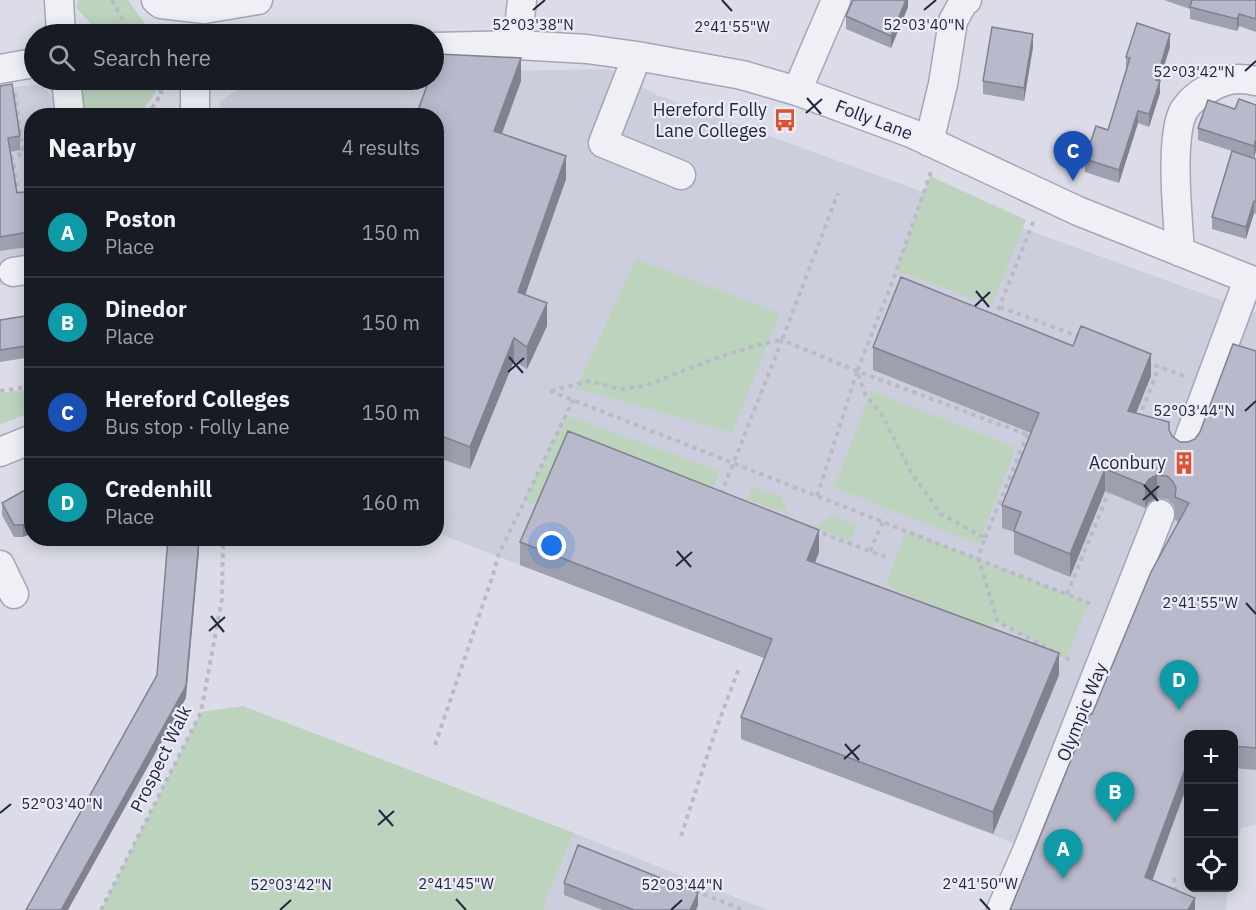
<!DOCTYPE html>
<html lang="en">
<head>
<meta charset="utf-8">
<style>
	body { margin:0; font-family:"IBM Plex Sans",sans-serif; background:#242831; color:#f1f3f6 }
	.controls { position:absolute; right:18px; bottom:18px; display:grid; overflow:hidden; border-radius:12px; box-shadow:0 3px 15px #0003 }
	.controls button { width:54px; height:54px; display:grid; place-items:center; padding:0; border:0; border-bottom:2px solid #363941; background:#171b24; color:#f1f3f6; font:30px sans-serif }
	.you { position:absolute; left:552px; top:546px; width:21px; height:21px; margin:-15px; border:4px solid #fff; border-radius:50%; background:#1a73e8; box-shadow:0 0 0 9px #1a73e833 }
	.badge { display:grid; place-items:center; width:39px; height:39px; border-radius:50%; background:#8c9099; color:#fff; font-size:20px; font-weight:700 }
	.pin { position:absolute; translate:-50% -50px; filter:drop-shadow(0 2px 3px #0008) }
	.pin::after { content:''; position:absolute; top:32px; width:21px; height:18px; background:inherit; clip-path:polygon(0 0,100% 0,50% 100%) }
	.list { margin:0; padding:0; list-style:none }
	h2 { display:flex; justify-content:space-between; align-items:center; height:78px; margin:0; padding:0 24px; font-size:26px }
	h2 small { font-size:20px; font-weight:400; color:#9ea1a6 }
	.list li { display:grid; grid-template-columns:39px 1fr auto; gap:18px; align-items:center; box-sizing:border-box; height:90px; padding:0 24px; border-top:2px solid #363941 }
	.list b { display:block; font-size:22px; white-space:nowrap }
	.list p { margin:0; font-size:20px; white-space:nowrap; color:#9ea1a6 }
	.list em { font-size:20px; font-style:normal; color:#9ea1a6 }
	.icon { flex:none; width:33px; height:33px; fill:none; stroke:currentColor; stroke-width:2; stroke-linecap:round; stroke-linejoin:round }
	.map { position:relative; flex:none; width:1256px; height:910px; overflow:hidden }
	.search { position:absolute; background:#171b24; box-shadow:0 3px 15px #0003; left:24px; top:24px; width:420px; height:66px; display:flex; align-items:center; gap:15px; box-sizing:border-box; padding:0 21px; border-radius:33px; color:#9ea1a6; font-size:22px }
	.panel { position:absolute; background:#171b24; box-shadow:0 3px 15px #0003; left:24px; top:108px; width:420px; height:438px; border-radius:24px }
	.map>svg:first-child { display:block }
	.built { fill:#cdcedd }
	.green { fill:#bcd3be }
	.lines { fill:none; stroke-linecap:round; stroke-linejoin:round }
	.minor-casing { stroke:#a5a5b6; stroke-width:31 }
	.path { stroke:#babac7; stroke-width:4; stroke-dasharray:4.5 4.5; stroke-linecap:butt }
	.minor { stroke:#efeff6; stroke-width:28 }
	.path-bridge { stroke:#babac7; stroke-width:4; stroke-dasharray:4.5 4.5; stroke-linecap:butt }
	.wall { fill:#9e9faf }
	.shaded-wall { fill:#81828e }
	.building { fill:#b8b9cb; stroke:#81828e; stroke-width:1.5 }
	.ticks { fill:none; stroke:#242540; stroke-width:2 }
	.labels { text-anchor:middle; stroke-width:4.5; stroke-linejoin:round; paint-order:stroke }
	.poi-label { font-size:18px; fill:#242540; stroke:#ebecf5; text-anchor:end }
	.street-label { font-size:18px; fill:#242540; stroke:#ebecf5 }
	.ticks-label { font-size:15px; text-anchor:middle; fill:#242540; stroke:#ebecf5; stroke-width:4.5; stroke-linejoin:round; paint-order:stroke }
</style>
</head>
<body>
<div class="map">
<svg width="1256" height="910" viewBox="0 0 1256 910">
	<rect width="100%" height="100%" fill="#dcdce8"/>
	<path class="built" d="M 609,69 L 657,95 L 1256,313 L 1256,825 L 1241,828 L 1234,858 L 1234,734 L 1188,734 L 1188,888 L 1228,888 L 1226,910 L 1001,910 L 1027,851 L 1004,839 L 741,739 L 772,661 L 437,533 L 436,116 L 220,115 L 220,101 L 251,80 L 434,80 L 434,72 Z
		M 35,85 L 43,87 L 52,96 L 58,115 L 32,116 L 31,281 L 0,285 L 0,88 Z
		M 574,833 L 767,910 L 545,910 L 544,905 Z"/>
	<path class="green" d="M 78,0 L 128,0 L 145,24 L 95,28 L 76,8 Z
		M 84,80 L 141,80 L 156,91 L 140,115 L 84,115 L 79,86 Z
		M 930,176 L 1026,220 L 992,305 L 896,271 Z
		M 636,259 L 780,313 L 732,433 L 576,388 Z
		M 31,389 L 31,412 L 0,425 L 0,393 Z
		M 871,391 L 1016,447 L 979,544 L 834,488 Z
		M 566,415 L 720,471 L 712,491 L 544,509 L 524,501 Z
		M 752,486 L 781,496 L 789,514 L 747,499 Z
		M 833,516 L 857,525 L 851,541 L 814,527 Z
		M 906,530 L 1089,603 L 1066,658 L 998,622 L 987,630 L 886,585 Z
		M 243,706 L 574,833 L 544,905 L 545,910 L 101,910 L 201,712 Z"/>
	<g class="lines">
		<g class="minor-casing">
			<path id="minor" d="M 59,0 L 61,34
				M 156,0 L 161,4 L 204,9 L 258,0
				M 517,45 L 522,0
				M 434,47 L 517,45 L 587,49 L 637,56 L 742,75 L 797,91 L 911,133 L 1078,211 L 1256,282
				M 637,56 L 603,143 L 681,175
				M 0,69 L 34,63
				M 66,80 L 70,116
				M 195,80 L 195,116
				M 797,91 L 836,0
				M 929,142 L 943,84 L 953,21 L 963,3 L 967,0
				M 1180,252 C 1178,219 1169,137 1184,110 C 1190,101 1198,94 1208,89 C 1224,79 1238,77 1256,81
				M 13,272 L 32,269
				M 1185,449 L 1248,280
				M 0,452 L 32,439
				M 0,565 L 14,594
				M 1001,910 L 1027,851 L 1160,514"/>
		</g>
		<path class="path" d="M 112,0 L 128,30 L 148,29 L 148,34
			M 15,93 L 23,154 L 12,156 L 19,195
			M 147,116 L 162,93 L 150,80
			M 931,172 L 892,283 L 857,371 L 865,394 L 882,415 L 911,472 L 941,514 L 985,538 L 978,558 L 998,622 L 1072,661
			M 1000,307 L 1080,337
			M 995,318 L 1034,220
			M 1146,362 L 1184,376
			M 0,391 L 32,386
			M 550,391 L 1094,605
			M 551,391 L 589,381 L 620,389 L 644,386 L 722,356 L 758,345 L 782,340 L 838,193
			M 1139,418 L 1159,367
			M 741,444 L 782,340 L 857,371 L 1028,435
			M 817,496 L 857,372
			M 814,530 L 888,558
			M 985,538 L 1028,433
			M 870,551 L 883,521
			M 1067,594 L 1110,489
			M 435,745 L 493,575 L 498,556 L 573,400
			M 681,836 L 714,735 L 739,668
			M 1174,878 L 1176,893
			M 695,891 L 744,910
			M 101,910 L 201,712 L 222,599 L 223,538"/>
		<use href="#minor" class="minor"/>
		<path class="path-bridge" d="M 721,494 L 741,444"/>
	</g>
	<path class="wall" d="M 908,0 L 908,7 L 891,48 L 846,29 L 846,16 Z
		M 1164,0 L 1256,0 L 1256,32 L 1239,26 L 1237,31 L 1190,19 L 1190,9 Z
		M 1033,47 L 1024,101 L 983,94 L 983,81 Z
		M 1170,47 L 1159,81 L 1160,93 L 1149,127 L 1138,123 L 1119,183 L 1085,172 L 1085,159 L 1108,130 L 1126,69 L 1126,57 Z
		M 521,81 L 502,134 L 566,179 L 525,295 L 547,326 L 527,369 L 514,361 L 470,469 L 436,457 L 436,116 Z
		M 0,86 L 20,136 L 20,150 L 10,152 L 17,193 L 32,191 L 32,253 L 29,253 L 28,247 L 0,251 Z
		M 1256,105 L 1254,158 L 1256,159 L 1256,214 L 1254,213 L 1246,239 L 1212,229 L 1212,217 L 1232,151 L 1198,140 L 1198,128 L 1235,109 Z
		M 32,315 L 32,357 L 0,362 L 0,320 Z
		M 873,347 L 1151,376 L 1136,413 L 1169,431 L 1172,436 L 1180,442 L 1188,442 L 1195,439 L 1256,351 L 1256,770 L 1233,768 L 1233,735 L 1188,735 L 1188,783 L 1152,880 L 1195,910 L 1010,910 L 1092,714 L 1179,522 L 1175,520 L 1175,509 L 1173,504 L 1167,499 L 1157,498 L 1149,502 L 1145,508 L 1105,491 L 1070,577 L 1014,554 L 1014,532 L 1002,528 L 1002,505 L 1031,433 L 873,370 Z
		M 32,486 L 32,533 L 23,537 L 14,537 L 2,515 L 2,503 Z
		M 520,542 L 819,552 L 815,563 L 1059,675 L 993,834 L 741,739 L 741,717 L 764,658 L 520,565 Z
		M 564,883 L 698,905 L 696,910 L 603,910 L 564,895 Z"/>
	<path class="shaded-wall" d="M 906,0 L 908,0 L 908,7 L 891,48 L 891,36 Z
		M 1239,14 L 1239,26 L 1237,31 L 1237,19 Z
		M 1033,34 L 1033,47 L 1024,101 L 1024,88 Z
		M 1170,34 L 1170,47 L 1156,92 L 1156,80 Z
		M 521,58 L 521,81 L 494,154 L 494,131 Z
		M 1160,81 L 1160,93 L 1149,127 L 1149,114 Z
		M 1138,111 L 1138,123 L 1119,183 L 1119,170 Z
		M 1256,139 L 1256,151 L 1254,159 L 1254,146 Z
		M 566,156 L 566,179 L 518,315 L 518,292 Z
		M 1254,201 L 1254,213 L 1246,239 L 1246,227 Z
		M 547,303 L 547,326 L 527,369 L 527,347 Z
		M 514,338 L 514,361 L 470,469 L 470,447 Z
		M 1151,354 L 1151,376 L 1128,433 L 1128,411 Z
		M 1105,469 L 1105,491 L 1070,577 L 1070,554 Z
		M 1157,475 L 1157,498 L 1149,502 L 1145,508 L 1145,485 L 1149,479 Z
		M 32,520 L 32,533 L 23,537 L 23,525 Z
		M 819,530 L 819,552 L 807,583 L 807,560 Z
		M 199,540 L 199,552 L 186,698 L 68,910 L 61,910 L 186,686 Z
		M 1059,653 L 1059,675 L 993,834 L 993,812 Z
		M 1188,761 L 1188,783 L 1145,900 L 1145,877 Z
		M 698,893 L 698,905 L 696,910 L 690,910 Z
		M 1195,898 L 1195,910 L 1188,910 Z"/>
	<path class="building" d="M 853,0 L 906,0 L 891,36 L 846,16 Z
		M 1192,0 L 1256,0 L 1256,19 L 1239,14 L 1237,19 L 1190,7 Z
		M 1137,23 L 1170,34 L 1156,80 L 1160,81 L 1149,114 L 1138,111 L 1119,170 L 1085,159 L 1096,126 L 1108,130 L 1130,58 L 1126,57 Z
		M 992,27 L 1033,34 L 1024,88 L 983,81 Z
		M 438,54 L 521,58 L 494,131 L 566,156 L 518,292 L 547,303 L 527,347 L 514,338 L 470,447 L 436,434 L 436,116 L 416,116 L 429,80 L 434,80 L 434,67 Z
		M 12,84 L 20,136 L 8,138 L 17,193 L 32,191 L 32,239 L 29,238 L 28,232 L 0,237 L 0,86 Z
		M 1239,99 L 1256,105 L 1256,139 L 1254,146 L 1198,128 L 1208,100 L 1235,109 Z
		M 1232,151 L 1256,159 L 1256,202 L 1254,201 L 1246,227 L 1212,217 Z
		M 901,277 L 1073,346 L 1081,326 L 1151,354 L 1128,411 L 1169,422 L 1169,430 L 1172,436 L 1180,442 L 1188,442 L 1195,439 L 1200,432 L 1233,344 L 1256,351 L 1256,748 L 1233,746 L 1233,735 L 1188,735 L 1188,761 L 1145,877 L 1195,898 L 1188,910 L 1010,910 L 1090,713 L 1092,714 L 1151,572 L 1189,503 L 1175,497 L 1176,488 L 1173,482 L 1167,476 L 1157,475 L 1149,479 L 1145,485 L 1105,469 L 1070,554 L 1014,531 L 1021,512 L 1002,505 L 1039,413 L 873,347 Z
		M 32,315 L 32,345 L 0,350 L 0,320 Z
		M 568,431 L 819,530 L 807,560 L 1059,653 L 993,812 L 741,717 L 772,639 L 520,542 Z
		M 32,486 L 32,520 L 23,525 L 14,525 L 2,503 Z
		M 168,538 L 199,540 L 186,686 L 61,910 L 26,910 L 157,675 Z
		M 578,845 L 698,893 L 690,910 L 634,910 L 564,883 Z"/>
	<path class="ticks" d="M 722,0 L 732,11M 533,10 L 545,0M 924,10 L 936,0M 1245,71 L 1256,61M 807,98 L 821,114M 806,113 L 822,99M 976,291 L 989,307M 975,306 L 990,292M 509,357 L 523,373M 508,372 L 524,358M 1245,411 L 1256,401M 1144,485 L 1158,501M 1143,500 L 1159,486M 677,551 L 691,567M 676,566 L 692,552M 1246,603 L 1256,614M 211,616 L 224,632M 209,631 L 225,617M 845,744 L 859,760M 844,759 L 860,745M 379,810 L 393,826M 0,813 L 11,804M 378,825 L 394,811M 456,899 L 466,910M 980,899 L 990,910M 280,910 L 291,900M 671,910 L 682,900"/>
	<defs>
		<g id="bus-bare" transform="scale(1.8)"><path d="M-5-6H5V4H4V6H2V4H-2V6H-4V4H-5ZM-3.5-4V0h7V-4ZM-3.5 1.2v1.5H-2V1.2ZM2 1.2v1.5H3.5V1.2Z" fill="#dd5131" stroke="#ebecf5" stroke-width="2.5" paint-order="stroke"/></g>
		<g id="building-bare" transform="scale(1.8)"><path d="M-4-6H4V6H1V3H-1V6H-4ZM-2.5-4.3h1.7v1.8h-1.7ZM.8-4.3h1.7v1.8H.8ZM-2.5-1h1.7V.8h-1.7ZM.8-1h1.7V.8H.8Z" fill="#dd5131" stroke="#ebecf5" stroke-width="2.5" paint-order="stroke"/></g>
	</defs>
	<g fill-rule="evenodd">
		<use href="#bus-bare" x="785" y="120"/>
		<use href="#building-bare" x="1184" y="463"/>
	</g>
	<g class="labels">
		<g class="poi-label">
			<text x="767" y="116">Hereford Folly<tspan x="767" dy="21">Lane Colleges</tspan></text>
			<text x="1166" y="469">Aconbury</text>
		</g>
		<g class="street-label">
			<text transform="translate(874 120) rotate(21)" y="6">Folly Lane</text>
			<text transform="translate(1082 712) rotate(-68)" y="6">Olympic Way</text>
			<text transform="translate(161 759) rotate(-64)" y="6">Prospect Walk</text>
		</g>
	</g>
	<g class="ticks-label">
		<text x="533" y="30">52°03'38"N</text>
		<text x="924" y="30">52°03'40"N</text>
		<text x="732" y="32">2°41'55"W</text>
		<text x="1194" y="77">52°03'42"N</text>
		<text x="1194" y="416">52°03'44"N</text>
		<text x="1200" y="608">2°41'55"W</text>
		<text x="62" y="809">52°03'40"N</text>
		<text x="456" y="889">2°41'45"W</text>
		<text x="980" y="889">2°41'50"W</text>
		<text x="291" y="890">52°03'42"N</text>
		<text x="682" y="890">52°03'44"N</text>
	</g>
</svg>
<div class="controls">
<button>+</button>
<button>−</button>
<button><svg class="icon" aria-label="locate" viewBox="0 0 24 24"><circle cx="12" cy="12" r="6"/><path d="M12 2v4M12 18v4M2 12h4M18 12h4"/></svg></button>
</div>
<div class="you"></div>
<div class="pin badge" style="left:1063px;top:879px;background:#0f9aa8">A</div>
<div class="pin badge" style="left:1115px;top:822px;background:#0f9aa8">B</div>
<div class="pin badge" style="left:1073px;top:181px;background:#1a4fb4">C</div>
<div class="pin badge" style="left:1179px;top:710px;background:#0f9aa8">D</div>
<div class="search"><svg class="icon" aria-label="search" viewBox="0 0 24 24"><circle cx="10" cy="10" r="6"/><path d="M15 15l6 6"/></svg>Search here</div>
<section class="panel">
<h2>Nearby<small>4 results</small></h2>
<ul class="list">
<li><span class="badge" style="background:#0f9aa8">A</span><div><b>Poston</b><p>Place</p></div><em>150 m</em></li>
<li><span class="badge" style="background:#0f9aa8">B</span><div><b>Dinedor</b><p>Place</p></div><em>150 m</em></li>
<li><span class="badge" style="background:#1a4fb4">C</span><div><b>Hereford Colleges</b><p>Bus stop · Folly Lane</p></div><em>150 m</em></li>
<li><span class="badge" style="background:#0f9aa8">D</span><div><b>Credenhill</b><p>Place</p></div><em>160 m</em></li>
</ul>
</section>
</div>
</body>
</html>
